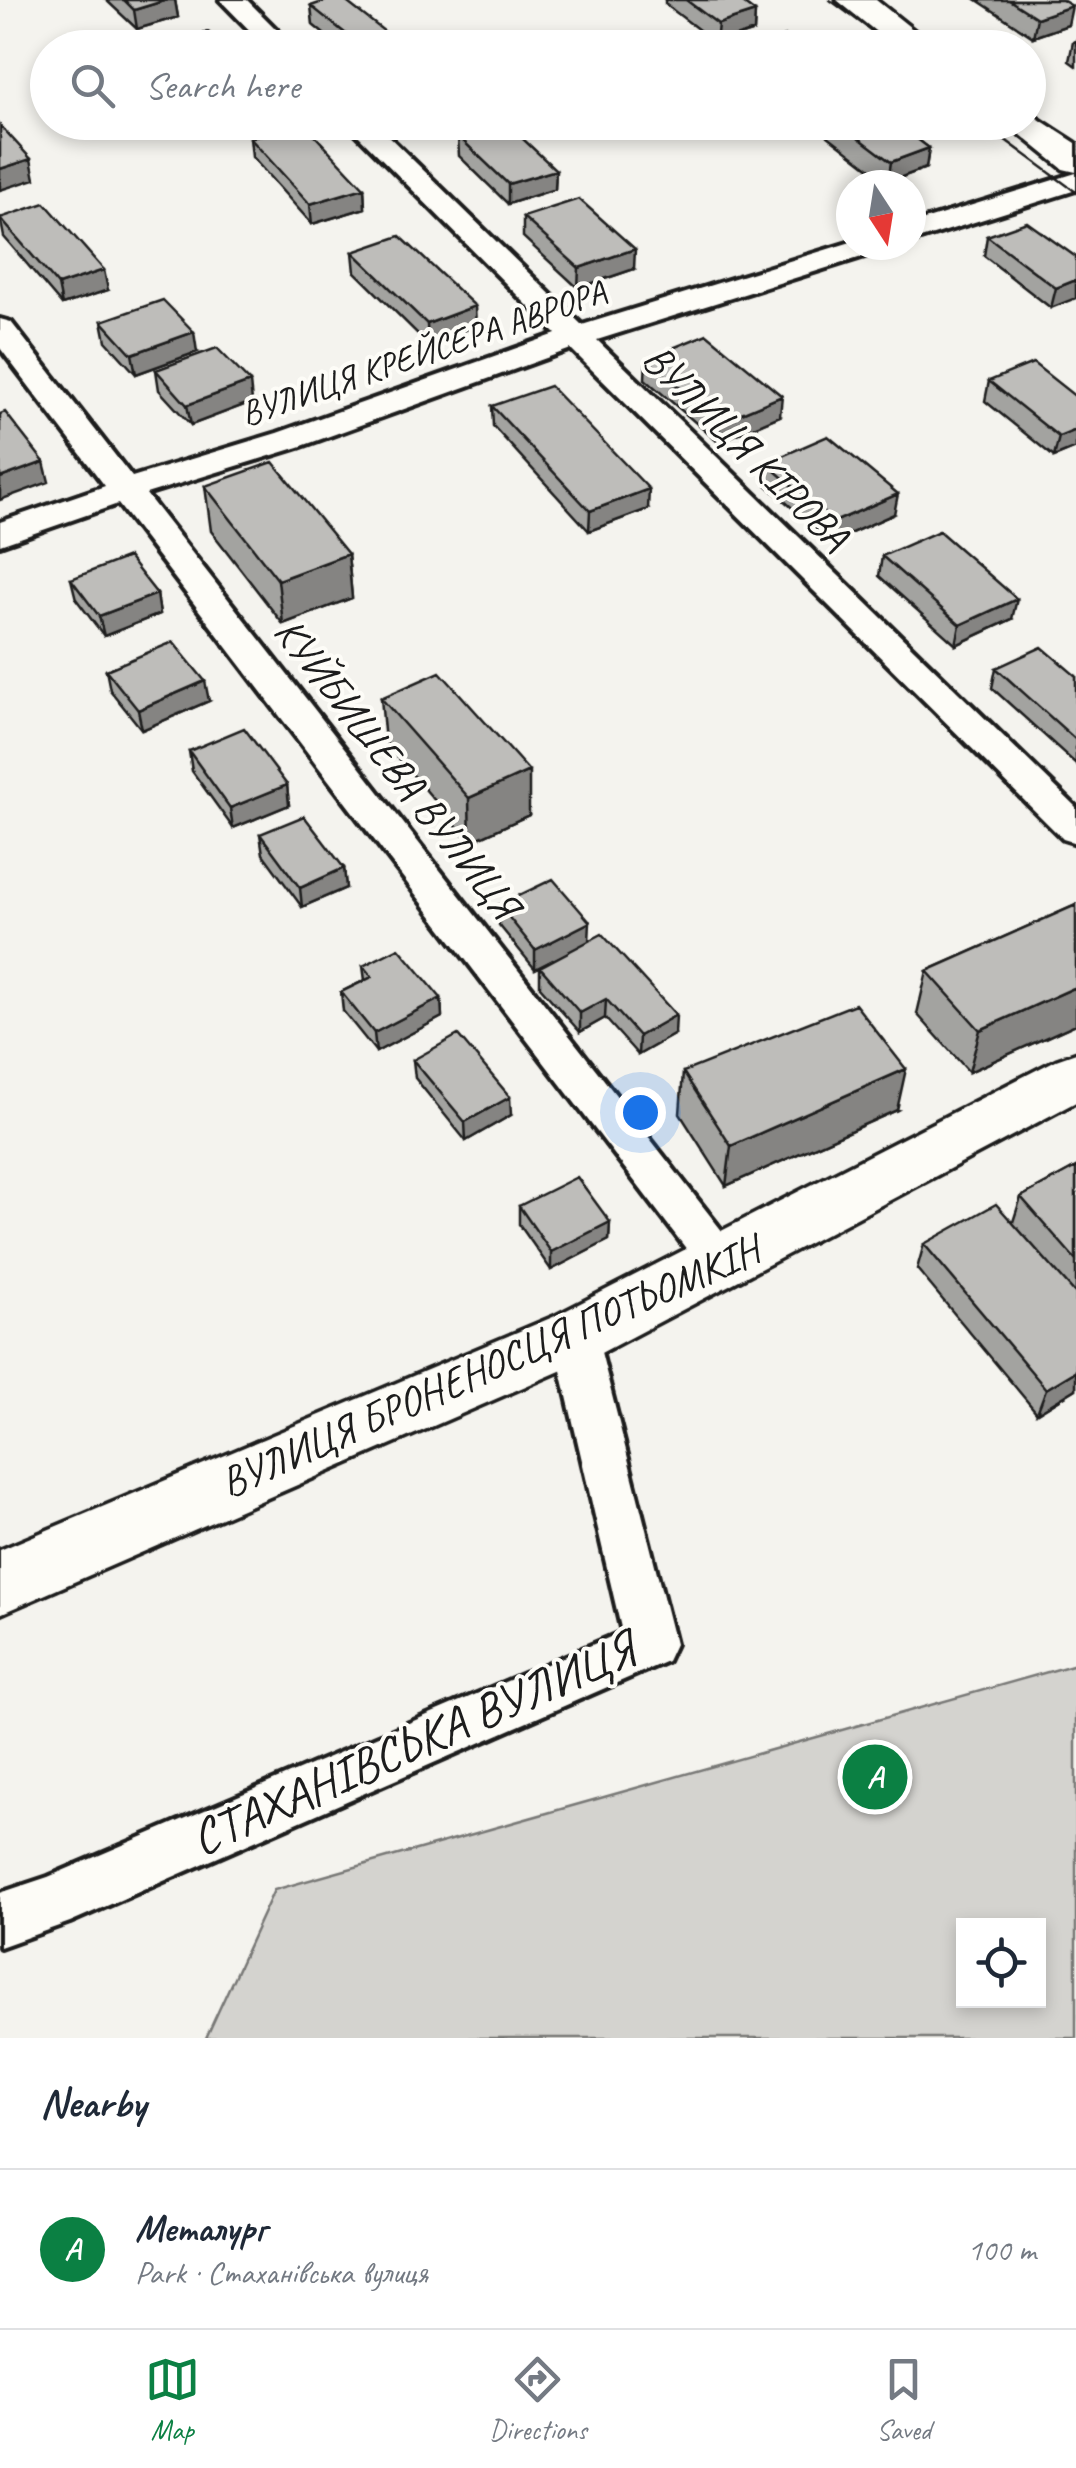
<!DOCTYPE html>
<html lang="en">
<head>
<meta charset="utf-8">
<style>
	body { margin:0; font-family:Caveat,sans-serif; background:#f2f2f3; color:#1f2937 }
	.controls { position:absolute; right:30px; bottom:30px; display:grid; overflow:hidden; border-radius:0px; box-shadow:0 5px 15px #0003 }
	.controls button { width:90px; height:90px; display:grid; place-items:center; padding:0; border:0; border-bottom:2px solid #e0e1e3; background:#fff; color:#1f2937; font:50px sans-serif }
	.compass { position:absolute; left:836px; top:170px; width:90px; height:90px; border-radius:50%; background:#fff; box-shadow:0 5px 15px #0003; rotate:168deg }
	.you { position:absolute; left:640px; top:1112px; width:35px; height:35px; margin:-25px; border:8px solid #fff; border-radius:50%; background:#1a73e8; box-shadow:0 0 0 15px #1a73e833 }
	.badge { display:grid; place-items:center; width:65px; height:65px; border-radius:50%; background:#0b8043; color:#fff; font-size:32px; font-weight:700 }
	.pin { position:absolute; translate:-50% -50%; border:5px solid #fff; box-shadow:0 2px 10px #0006 }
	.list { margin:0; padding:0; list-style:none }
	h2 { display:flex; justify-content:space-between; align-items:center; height:130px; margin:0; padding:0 40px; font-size:42px }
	h2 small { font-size:32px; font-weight:400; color:#747a83 }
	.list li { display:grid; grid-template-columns:65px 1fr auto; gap:30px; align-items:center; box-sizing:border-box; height:160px; padding:0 40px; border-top:2px solid #e0e1e3 }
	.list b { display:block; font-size:38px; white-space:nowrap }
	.list p { margin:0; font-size:32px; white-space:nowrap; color:#747a83 }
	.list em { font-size:32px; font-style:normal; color:#747a83 }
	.icon { flex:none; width:55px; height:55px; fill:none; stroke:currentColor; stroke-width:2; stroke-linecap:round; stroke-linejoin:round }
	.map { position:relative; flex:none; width:1076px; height:2038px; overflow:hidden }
	.search { position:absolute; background:#fff; box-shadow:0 5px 15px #0003; left:30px; right:30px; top:30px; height:110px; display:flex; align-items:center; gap:25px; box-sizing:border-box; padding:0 35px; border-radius:55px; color:#747a83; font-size:38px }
	.sheet { height:290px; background:#fff }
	nav { display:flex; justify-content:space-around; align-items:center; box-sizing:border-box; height:140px; border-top:2px solid #e0e1e3; background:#fff; font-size:28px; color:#747a83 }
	nav a { display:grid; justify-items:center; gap:5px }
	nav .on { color:#0b8043 }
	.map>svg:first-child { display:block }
	.green { fill:#d4d3cf; stroke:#787876; stroke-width:2.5; fill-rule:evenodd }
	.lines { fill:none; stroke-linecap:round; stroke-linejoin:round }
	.street-casing { stroke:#1c1c1c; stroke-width:8 }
	.secondary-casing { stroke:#1c1c1c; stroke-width:7 }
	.street { fill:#fdfcf7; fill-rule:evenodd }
	.secondary { fill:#fdfcf7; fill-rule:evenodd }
	.tram { stroke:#1c1c1c; stroke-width:2.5 }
	.wall { fill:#a3a3a0; stroke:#1c1c1c; stroke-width:2.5 }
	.shaded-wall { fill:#858482; stroke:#1c1c1c; stroke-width:2.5 }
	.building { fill:#bebdba; stroke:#1c1c1c; stroke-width:2.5 }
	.labels { text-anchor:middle; stroke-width:8; stroke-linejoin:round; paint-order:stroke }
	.far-street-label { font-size:35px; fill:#1c1c1c; stroke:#fdfcf7 }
	.street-label { font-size:42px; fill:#1c1c1c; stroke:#fdfcf7 }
	.near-street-label { font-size:50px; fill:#1c1c1c; stroke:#fdfcf7 }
</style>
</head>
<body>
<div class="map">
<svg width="1076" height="2038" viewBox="0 0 1076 2038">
	<rect width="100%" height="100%" fill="#f4f3ee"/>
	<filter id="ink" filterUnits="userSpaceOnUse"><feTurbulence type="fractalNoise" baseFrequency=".01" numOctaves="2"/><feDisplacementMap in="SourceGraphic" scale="20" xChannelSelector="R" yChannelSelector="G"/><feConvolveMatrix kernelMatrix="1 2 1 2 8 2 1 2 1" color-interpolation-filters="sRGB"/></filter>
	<g filter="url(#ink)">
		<path class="green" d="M 1076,1664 L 1076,2038 L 206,2038 L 274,1890 ZM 964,1926 L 1038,1926 L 1038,2000 L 964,2000 Z"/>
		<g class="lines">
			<g class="street-casing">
				<path id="street" d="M 220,0 L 247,0 L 295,48 L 267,48 Z
					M 345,122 L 374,122 L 582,325 L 851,242 L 885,245 L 881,251 L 597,340 L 1076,807 L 1076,843 L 1063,839 L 571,349 L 299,447 L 146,494 L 737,1250 L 744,1263 L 737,1276 L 722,1282 L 707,1276 L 118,504 L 0,545 L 0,522 L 105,486 L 0,348 L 0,319 L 11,322 L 132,477 L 277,433 L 556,334 Z
					M 1076,173 L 1076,190 L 911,242 L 911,224 Z
					M 575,1316 L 591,1322 L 597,1336 L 675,1644 L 667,1661 L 70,1922 L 0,1947 L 0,1893 L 48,1877 L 622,1632 L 553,1336 L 559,1322 Z"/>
			</g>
			<g class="secondary-casing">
				<path id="secondary" d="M 837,0 L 876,0 L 936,48 L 896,48 Z
					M 1028,112 L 1076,143 L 1076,172 L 1063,169 L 1005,122 L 1028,122 Z
					M 1076,1053 L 1076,1102 L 597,1355 L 0,1614 L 0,1550 L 553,1317 L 1056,1060 Z"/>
			</g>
			<use href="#street" class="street"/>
			<use href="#secondary" class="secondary"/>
			<path class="tram" d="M 830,0 L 895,48
				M 981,122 L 1076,192"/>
		</g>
		<path class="wall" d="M 106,0 L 175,0 L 178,17 L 137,29 Z
			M 665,0 L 739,0 L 755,12 L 754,31 L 716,43 L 665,4 Z
			M 977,0 L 1062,0 L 1068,25 L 1033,37 Z
			M 311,6 L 390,48 L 341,48 L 313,25 Z
			M 1076,41 L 1076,66 L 1069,61 L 1073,42 Z
			M 411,122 L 456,122 L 422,133 Z
			M 830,122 L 895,122 L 929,148 L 926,168 L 888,182 L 828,136 Z
			M 458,136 L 556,170 L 555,189 L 508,204 L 459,156 Z
			M 250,138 L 364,188 L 365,208 L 312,224 L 252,157 Z
			M 0,217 L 108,290 L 62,305 L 4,237 Z
			M 523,217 L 634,269 L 578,288 L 523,237 Z
			M 987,236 L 1076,257 L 1051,308 L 984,256 Z
			M 353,252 L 476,326 L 428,344 L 355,272 Z
			M 102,321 L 197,352 L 136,374 L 106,341 Z
			M 646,359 L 780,416 L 718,442 L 645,379 Z
			M 156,370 L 252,402 L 191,425 L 159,390 Z
			M 989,381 L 1076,397 L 1076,448 L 1054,457 L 985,401 Z
			M 492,406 L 648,509 L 589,531 L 493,426 Z
			M 766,463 L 894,514 L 831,542 L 764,483 Z
			M 205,486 L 348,554 L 352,598 L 283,624 L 211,531 Z
			M 882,556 L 1012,619 L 956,645 L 879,576 Z
			M 71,579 L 157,594 L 160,614 L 104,636 L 76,599 Z
			M 996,668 L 1076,676 L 1076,764 L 992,688 Z
			M 106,670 L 209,701 L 142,730 L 110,690 Z
			M 381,698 L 529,815 L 470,842 L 385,742 Z
			M 189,751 L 287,785 L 289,805 L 233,828 L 192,771 Z
			M 260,834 L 344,868 L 346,888 L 302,907 L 263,854 Z
			M 499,905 L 590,941 L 675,1034 L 638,1055 L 605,1018 L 580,1032 L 540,987 L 540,967 L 556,959 L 535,969 L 499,925 Z
			M 1076,905 L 1076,1024 L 969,1072 L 917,1014 L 927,971 Z
			M 363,966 L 441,998 L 442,1017 L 376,1052 L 343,1011 L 341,992 L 365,980 Z
			M 413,1060 L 511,1115 L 466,1141 L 415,1078 Z
			M 683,1072 L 897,1110 L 726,1186 L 680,1114 Z
			M 1076,1167 L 1076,1389 L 1037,1413 L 917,1269 L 924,1244 L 1013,1222 L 1021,1197 Z
			M 519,1206 L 610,1222 L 609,1240 L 551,1270 L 519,1224 Z"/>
		<path class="shaded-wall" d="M 167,0 L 175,0 L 178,17 L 137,29 L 134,10 Z
			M 1072,6 L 1068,25 L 1033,37 L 1037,18 Z
			M 755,12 L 754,31 L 716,43 L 718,24 Z
			M 389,35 L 390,48 L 360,48 L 360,45 Z
			M 422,122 L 456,122 L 422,133 Z
			M 929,148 L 926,168 L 888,182 L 891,162 Z
			M 31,159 L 35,179 L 0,190 L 0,169 Z
			M 556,170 L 555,189 L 508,204 L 508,184 Z
			M 364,188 L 365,208 L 312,224 L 310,204 Z
			M 635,249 L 634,269 L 578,288 L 579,268 Z
			M 104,270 L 108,290 L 62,305 L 58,285 Z
			M 1076,280 L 1076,298 L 1051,308 L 1056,288 Z
			M 475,306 L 476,326 L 428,344 L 427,324 Z
			M 194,332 L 197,352 L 136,374 L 132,354 Z
			M 250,382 L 252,402 L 191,425 L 187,405 Z
			M 782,396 L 780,416 L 718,442 L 720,422 Z
			M 1076,430 L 1076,448 L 1054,457 L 1059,437 Z
			M 44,462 L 49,482 L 0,500 L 0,478 Z
			M 649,489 L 648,509 L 589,531 L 590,511 Z
			M 898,494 L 894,514 L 831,542 L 834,522 Z
			M 348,554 L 352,598 L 283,624 L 278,580 Z
			M 157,594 L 160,614 L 104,636 L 99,616 Z
			M 1017,599 L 1012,619 L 956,645 L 960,625 Z
			M 205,681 L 209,701 L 142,730 L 138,710 Z
			M 529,771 L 529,815 L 470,842 L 469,798 Z
			M 287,785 L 289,805 L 233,828 L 230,808 Z
			M 344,868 L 346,888 L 302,907 L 300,888 Z
			M 590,922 L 589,942 L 535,969 L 535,950 Z
			M 1076,987 L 1076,1024 L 969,1072 L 980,1030 Z
			M 441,998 L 442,1017 L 376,1052 L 374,1033 Z
			M 606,999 L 605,1018 L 580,1032 L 580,1013 Z
			M 676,1015 L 675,1034 L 638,1055 L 639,1036 Z
			M 906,1069 L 897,1110 L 726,1186 L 731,1146 Z
			M 510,1097 L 511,1115 L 466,1141 L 465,1122 Z
			M 610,1222 L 609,1240 L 551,1270 L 551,1252 Z
			M 1076,1371 L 1076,1389 L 1037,1413 L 1046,1389 Z"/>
		<path class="building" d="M 124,0 L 167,0 L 134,10 Z
			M 328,0 L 344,0 L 389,35 L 360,45 L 311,6 Z
			M 686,0 L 739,0 L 755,12 L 718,24 Z
			M 1009,0 L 1062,0 L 1072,6 L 1037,18 Z
			M 208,32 L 224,48 L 163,48 L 160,45 Z
			M 786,36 L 801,48 L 751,48 Z
			M 502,122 L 505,122 L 556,170 L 508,184 L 458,136 Z
			M 838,122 L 895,122 L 929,148 L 891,162 Z
			M 303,123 L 364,188 L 310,204 L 250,138 Z
			M 0,125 L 31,159 L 0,169 Z
			M 579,199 L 635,249 L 579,268 L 523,217 Z
			M 45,203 L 104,270 L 58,285 L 0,218 Z
			M 1027,222 L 1076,257 L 1076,280 L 1056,288 L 987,236 Z
			M 400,236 L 475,306 L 427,324 L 353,252 Z
			M 163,300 L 194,332 L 132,354 L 102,321 Z
			M 707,334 L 782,396 L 720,422 L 646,359 Z
			M 217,348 L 250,382 L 187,405 L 156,370 Z
			M 1033,363 L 1076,397 L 1076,430 L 1059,437 L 989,381 Z
			M 550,386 L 649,489 L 590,511 L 492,406 Z
			M 5,412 L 44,462 L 0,478 L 0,414 Z
			M 828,436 L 898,494 L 834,522 L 766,463 Z
			M 273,462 L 348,554 L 278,580 L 205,486 Z
			M 939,531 L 1017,599 L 960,625 L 882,556 Z
			M 128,557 L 157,594 L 99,616 L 71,579 Z
			M 173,642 L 205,681 L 138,710 L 106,670 Z
			M 1042,647 L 1076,676 L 1076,740 L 996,668 Z
			M 440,672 L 529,771 L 469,798 L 381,698 Z
			M 244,728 L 287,785 L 230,808 L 189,751 Z
			M 304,816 L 344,868 L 300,888 L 260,834 Z
			M 553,879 L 590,922 L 535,950 L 499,905 Z
			M 1076,905 L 1076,987 L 980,1030 L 927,971 Z
			M 602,934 L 676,1015 L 639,1036 L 606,999 L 580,1013 L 540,967 Z
			M 399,948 L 441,998 L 374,1033 L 341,992 L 372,977 L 363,966 Z
			M 855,1004 L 906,1069 L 731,1146 L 683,1072 Z
			M 458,1035 L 510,1097 L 465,1122 L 413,1060 Z
			M 1076,1167 L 1076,1260 L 1021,1197 Z
			M 577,1177 L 610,1222 L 551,1252 L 519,1206 Z
			M 996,1204 L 1076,1294 L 1076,1371 L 1046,1389 L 924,1244 Z"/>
	</g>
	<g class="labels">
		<g class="far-street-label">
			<text transform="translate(423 352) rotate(-19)" y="12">ВУЛИЦЯ КРЕЙСЕРА АВРОРА</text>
		</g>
		<g class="street-label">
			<text transform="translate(747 446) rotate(45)" y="15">ВУЛИЦЯ КІРОВА</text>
			<text transform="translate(398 767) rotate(52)" y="15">КУЙБИШЕВА ВУЛИЦЯ</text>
			<text transform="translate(489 1365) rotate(-24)" y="15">ВУЛИЦЯ БРОНЕНОСЦЯ ПОТЬОМКІН</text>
		</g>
		<g class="near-street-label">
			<text transform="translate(412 1742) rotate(-24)" y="18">СТАХАНІВСЬКА ВУЛИЦЯ</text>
		</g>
	</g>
</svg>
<div class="controls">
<button><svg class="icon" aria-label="locate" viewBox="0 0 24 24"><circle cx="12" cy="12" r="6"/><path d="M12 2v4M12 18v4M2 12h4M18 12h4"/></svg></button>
</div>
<svg class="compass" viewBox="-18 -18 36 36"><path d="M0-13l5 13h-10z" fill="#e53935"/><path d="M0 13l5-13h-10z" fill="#747a83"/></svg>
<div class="you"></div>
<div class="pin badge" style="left:875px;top:1777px">A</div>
<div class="search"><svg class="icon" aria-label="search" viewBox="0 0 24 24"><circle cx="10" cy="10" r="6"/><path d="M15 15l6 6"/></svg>Search here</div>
</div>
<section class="sheet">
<h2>Nearby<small></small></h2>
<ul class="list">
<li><span class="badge">A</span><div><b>Металург</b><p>Park · Стаханівська вулиця</p></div><em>100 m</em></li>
</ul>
</section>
<nav>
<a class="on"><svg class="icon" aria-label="map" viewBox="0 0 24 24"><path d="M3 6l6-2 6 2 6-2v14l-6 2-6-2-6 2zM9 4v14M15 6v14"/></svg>Map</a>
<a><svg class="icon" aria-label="directions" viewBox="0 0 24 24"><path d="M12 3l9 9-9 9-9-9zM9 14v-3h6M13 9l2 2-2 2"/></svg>Directions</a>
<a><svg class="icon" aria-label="saved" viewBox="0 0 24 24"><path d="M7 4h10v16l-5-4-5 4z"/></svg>Saved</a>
</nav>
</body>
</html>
